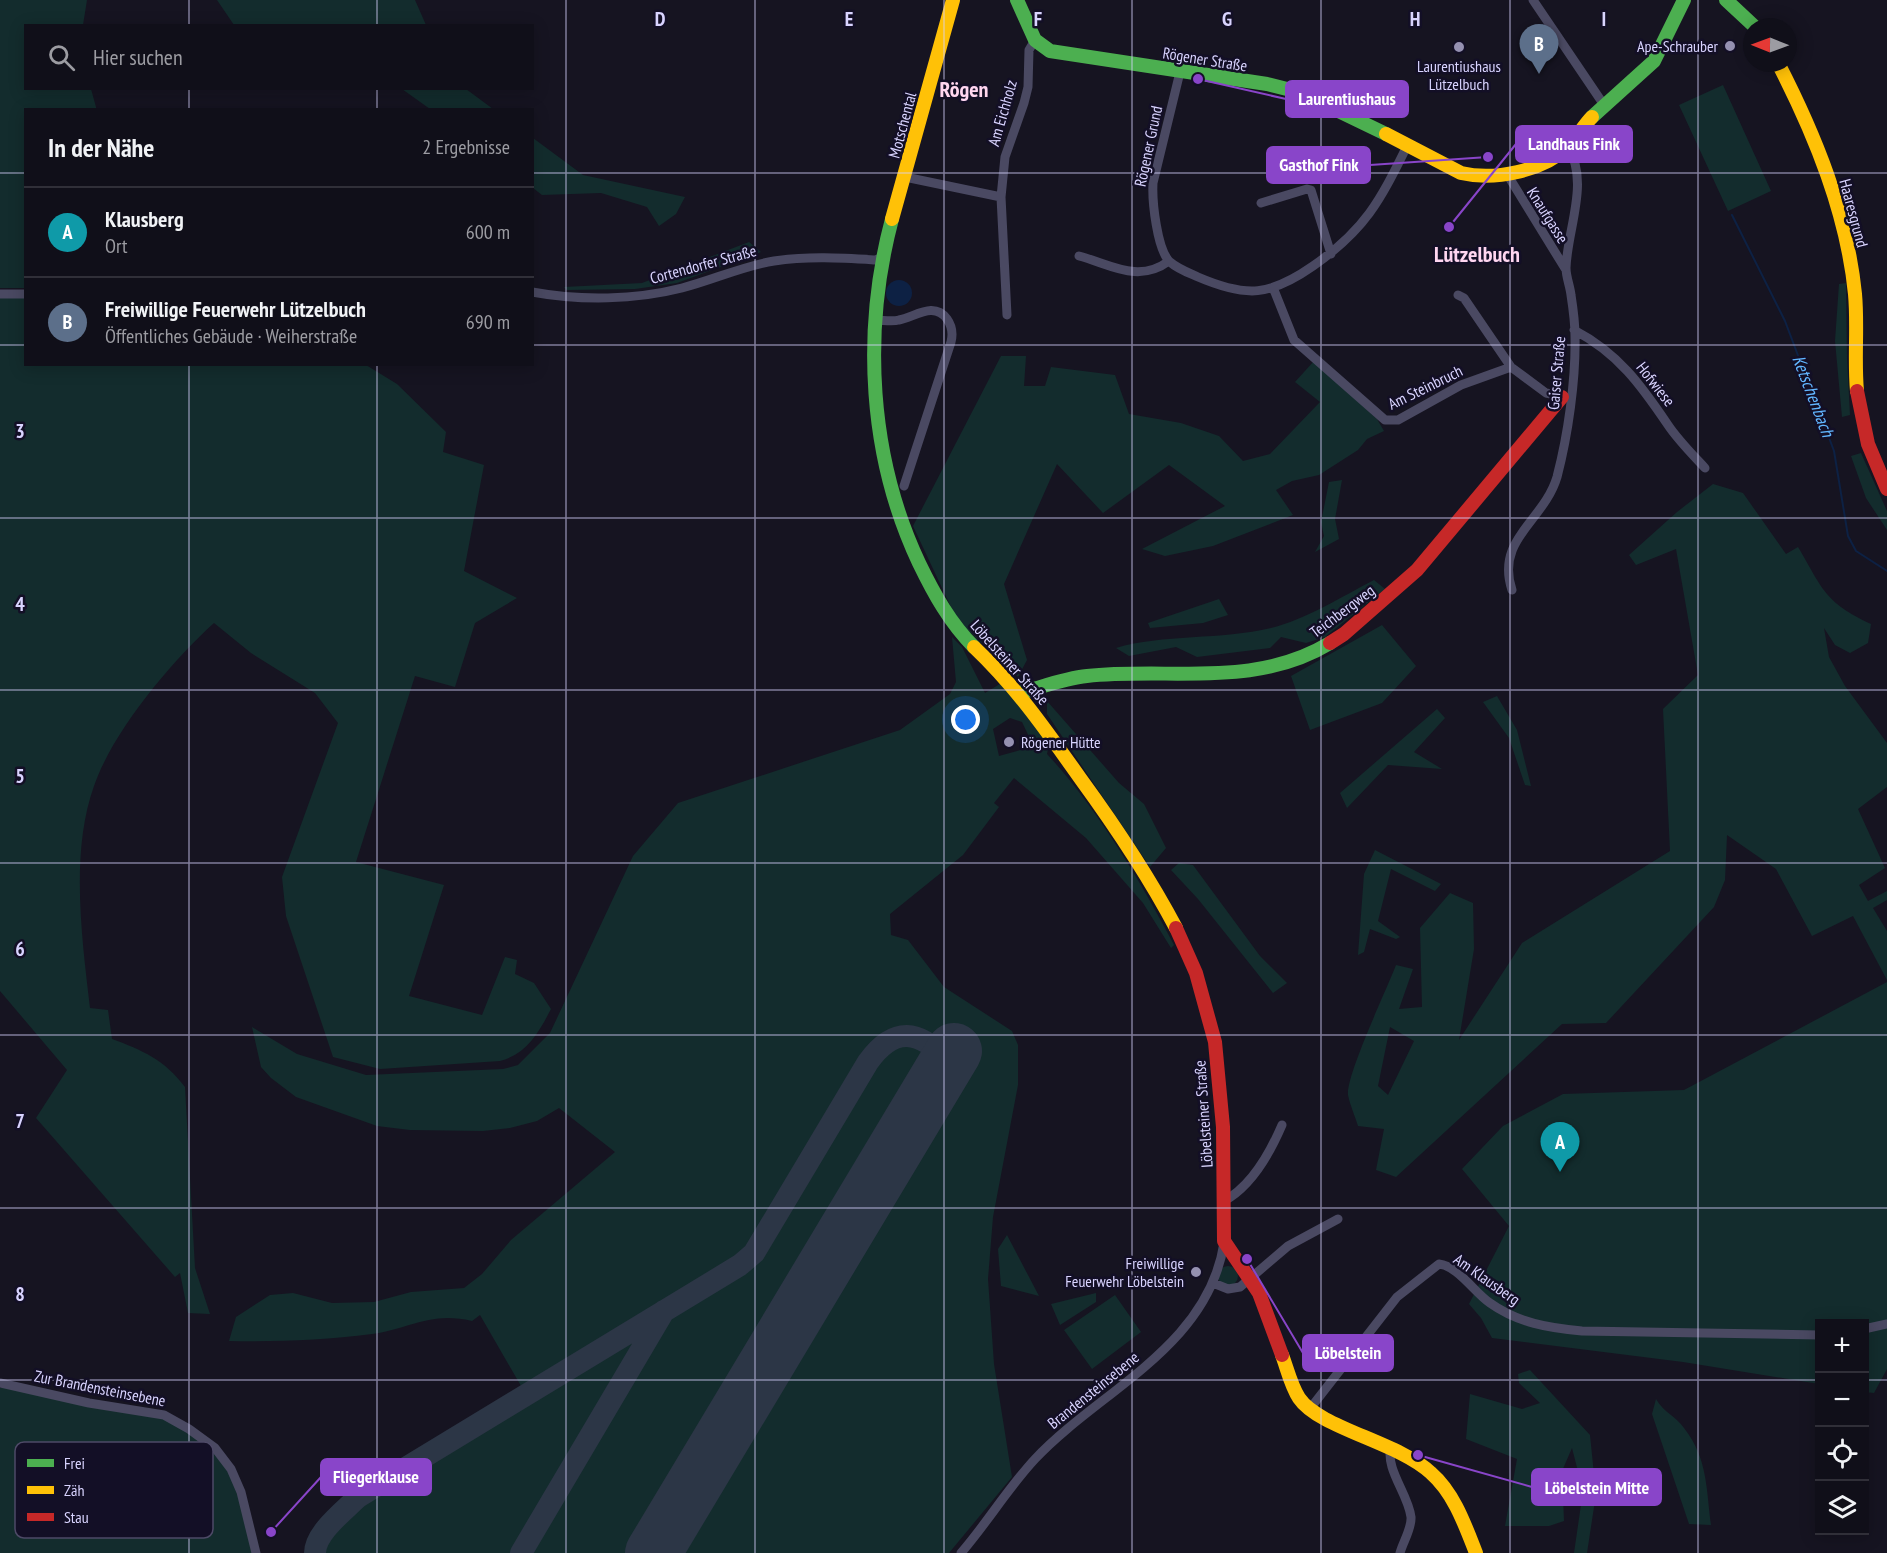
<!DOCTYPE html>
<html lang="de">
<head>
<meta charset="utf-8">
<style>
	body { margin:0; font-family:"PT Sans Narrow",sans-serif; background:#191822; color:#f1f3f6 }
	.controls { position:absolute; right:18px; bottom:18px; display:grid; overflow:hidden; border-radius:0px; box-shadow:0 3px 15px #0003 }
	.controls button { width:54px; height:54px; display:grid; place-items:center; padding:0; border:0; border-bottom:2px solid #302f38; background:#100f19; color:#f1f3f6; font:30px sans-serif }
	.compass { position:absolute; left:1743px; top:18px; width:54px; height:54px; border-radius:50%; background:#100f19; box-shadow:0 3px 15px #0003; rotate:271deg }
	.you { position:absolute; left:966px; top:720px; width:21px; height:21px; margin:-15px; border:4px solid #fff; border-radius:50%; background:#1a73e8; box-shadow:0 0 0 9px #1a73e833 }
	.badge { display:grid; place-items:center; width:39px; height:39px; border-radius:50%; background:#1a73e8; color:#fff; font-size:20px; font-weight:700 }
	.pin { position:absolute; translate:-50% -50px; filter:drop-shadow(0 2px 3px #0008) }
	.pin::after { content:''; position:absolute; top:32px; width:21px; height:18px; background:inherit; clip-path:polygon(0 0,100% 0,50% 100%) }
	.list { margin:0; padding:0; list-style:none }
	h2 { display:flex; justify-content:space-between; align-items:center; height:78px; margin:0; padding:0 24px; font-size:26px }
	h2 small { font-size:20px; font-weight:400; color:#9c9ca2 }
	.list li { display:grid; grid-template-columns:39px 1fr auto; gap:18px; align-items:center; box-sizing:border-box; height:90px; padding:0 24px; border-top:2px solid #302f38 }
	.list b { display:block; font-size:22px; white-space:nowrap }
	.list p { margin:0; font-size:20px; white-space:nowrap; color:#9c9ca2 }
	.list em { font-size:20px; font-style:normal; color:#9c9ca2 }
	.icon { flex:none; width:33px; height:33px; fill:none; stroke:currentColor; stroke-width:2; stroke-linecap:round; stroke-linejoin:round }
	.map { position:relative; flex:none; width:1887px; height:1553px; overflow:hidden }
	.search { position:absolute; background:#100f19; box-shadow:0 3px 15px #0003; left:24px; top:24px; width:510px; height:66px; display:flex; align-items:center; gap:15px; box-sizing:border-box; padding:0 21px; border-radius:0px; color:#9c9ca2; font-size:22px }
	.panel { position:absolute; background:#100f19; box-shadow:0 3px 15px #0003; left:24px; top:108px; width:510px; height:258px; border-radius:0px }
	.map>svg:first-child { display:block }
	.green { fill:#132c2d; fill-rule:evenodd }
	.water { fill:#0d2144 }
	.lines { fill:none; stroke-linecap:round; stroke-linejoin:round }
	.stream { stroke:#0d2144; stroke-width:2 }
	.taxiway { stroke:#2c3646; stroke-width:22 }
	.runway { stroke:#2c3646; stroke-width:56 }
	.street { stroke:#4a4962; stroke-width:9 }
	.fast { stroke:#4caf50; stroke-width:14 }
	.slow { stroke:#ffc107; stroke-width:14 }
	.jam { stroke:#c62828; stroke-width:14 }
	.grid { fill:none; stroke:#d9d4ff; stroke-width:1.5; stroke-opacity:0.55 }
	.poi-dot { fill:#9591b1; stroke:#130f26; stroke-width:2 }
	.labels { text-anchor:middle; stroke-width:5; stroke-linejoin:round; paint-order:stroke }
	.poi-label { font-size:16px; fill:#d9d4ff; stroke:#130f26; text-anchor:end }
	.street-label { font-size:16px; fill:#d9d4ff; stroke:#130f26 }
	.water-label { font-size:18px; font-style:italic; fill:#62b6ff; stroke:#130f26 }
	.district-label { font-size:22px; font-weight:bold; fill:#ffd6f0; stroke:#130f26 }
	.key { fill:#130f26; stroke:#4e4a67; stroke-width:1.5 }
	.key-label { font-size:16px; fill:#d9d4ff }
	.grid-label { font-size:20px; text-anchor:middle; font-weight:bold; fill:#d9d4ff; stroke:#130f26; stroke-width:5; stroke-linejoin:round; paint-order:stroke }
	.leader { fill:none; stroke:#8945c9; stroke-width:2 }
	.callout-dot { fill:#8945c9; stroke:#130f26; stroke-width:2 }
	.callout { fill:#8945c9; stroke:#8945c9; stroke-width:2 }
	.callout-label { font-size:18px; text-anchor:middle; font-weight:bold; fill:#fff }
</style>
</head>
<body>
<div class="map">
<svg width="1887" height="1553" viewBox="0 0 1887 1553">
	<rect width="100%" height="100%" fill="#161421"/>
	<path class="green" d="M 0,0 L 87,0 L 83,25 L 26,26 L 26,88 L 91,89 L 96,107 L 96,110 L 26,110 L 25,288 L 0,288 Z
		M 217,0 L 415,0 L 426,25 L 234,25 Z
		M 1723,85 L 1771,191 L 1728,211 L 1679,105 Z
		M 402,89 L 466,89 L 493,109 L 430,109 Z
		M 533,138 L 583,175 L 685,197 L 676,214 L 659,226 L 647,207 L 601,193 L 542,195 L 533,188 Z
		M 749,242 L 761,252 L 677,283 L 635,289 L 567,290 L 564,287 L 642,283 Z
		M 1846,283 L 1847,359 L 1850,415 L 1842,417 L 1835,341 L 1839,284 Z
		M 0,298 L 25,298 L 26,364 L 366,365 L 397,384 L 446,432 L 443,452 L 484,465 L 464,571 L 517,598 L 475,623 L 455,687 L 415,676 L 356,862 L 444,885 L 409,996 L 482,1015 L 505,957 L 517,960 L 515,974 L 534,983 L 551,1009 C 539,1032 527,1054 500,1061 L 380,1069 L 333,1057 L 286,916 L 282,877 L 338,723 L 315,693 L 251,653 L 214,623 C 171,662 113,731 94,786 C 70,853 82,939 90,1008 L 108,1010 L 112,1039 C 142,1050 165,1060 185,1087 L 195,1268 L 210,1314 L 188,1313 L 180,1273 L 175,1277 L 36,1118 L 67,1070 L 0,991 Z
		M 1001,356 L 1026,356 L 1024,386 L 1045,386 L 1051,367 L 1115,375 L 1129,414 L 1181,423 L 1219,436 L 1243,461 L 1270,454 L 1320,402 L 1295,382 L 1314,361 L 1377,419 L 1384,431 L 1367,439 L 1358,450 L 1319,475 L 1292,481 L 1276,490 L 1293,515 L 1213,546 L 1165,556 L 1142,549 L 1225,506 L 1169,465 L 1103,513 L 1057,464 L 1004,584 L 1027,660 L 1018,677 L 957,620 L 913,526 Z
		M 1861,453 L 1887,511 L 1887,530 L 1866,498 L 1851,456 Z
		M 1342,480 L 1335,519 L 1339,539 L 1315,552 L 1324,536 L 1321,522 L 1329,482 Z
		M 1713,484 L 1743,493 L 1786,554 L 1798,547 C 1823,589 1824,602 1871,624 L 1868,643 L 1850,653 L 1835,645 L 1824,628 L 1829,657 L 1845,686 L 1887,743 L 1887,787 L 1858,809 L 1885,868 L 1859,885 L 1868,901 L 1887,891 L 1887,900 L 1873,908 L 1887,931 L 1887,980 L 1853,916 L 1812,936 L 1776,869 L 1727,835 L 1725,880 L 1714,907 L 1606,1023 L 1562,1024 L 1396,1177 L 1376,1170 L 1384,1129 L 1358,1126 C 1355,1116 1350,1105 1348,1095 C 1346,1075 1387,989 1396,965 L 1413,969 L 1399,1009 L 1422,1007 L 1420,928 L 1450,893 L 1473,903 L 1474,949 L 1459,1040 L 1522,943 L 1670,851 L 1663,709 L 1698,675 L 1676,549 L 1636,565 L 1629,555 L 1677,512 ZM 1390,1027 L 1414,1041 L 1388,1095 L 1378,1086 Z
		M 1374,580 L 1385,589 L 1325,637 L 1306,643 L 1281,637 L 1270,648 L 1197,657 L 1176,647 L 1129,656 L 1116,648 C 1162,634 1222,640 1271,628 C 1307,619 1341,597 1374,580 Z
		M 1219,599 L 1228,615 L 1203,623 L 1150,628 L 1148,623 Z
		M 1382,625 L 1416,666 L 1382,703 L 1310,730 L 1291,676 Z
		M 952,637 L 962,647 L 985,693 L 1003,682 L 1049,744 L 1047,754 C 1097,808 1140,880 1174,945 L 1171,948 L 1143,903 L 1086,838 L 1014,778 L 994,803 L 999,807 L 963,855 L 890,914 L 891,935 L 908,940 L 944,987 L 1012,1031 L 1018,1045 L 1018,1085 L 993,1217 L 988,1279 L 994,1364 L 1012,1477 L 949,1553 L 322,1553 C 337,1491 476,1435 528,1398 L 480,1315 L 472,1321 C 430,1311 410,1329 372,1334 C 325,1340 276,1342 229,1341 L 236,1317 L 270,1295 L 293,1293 L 332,1303 L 374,1302 L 411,1292 L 464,1288 L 482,1274 L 511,1240 L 615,1152 L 559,1108 L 537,1121 L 510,1128 L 483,1131 L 410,1130 L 377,1126 L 296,1097 L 271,1078 L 261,1067 L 252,1027 L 297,1054 L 366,1075 L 503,1069 L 518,1065 L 550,1033 L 633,856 L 678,803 L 900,730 L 950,694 L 956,682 ZM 1010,718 L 1022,722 L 1032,743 L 1031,747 L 999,756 L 993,729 Z
		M 1497,696 L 1517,730 L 1531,786 L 1525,785 L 1509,738 L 1483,702 Z
		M 1047,701 L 1119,783 L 1144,804 L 1166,848 L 1150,867 L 1047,714 Z
		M 1437,709 L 1445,718 L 1414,752 L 1442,769 L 1388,765 L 1347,808 L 1340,793 Z
		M 1375,850 L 1441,884 L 1435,891 L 1391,869 L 1378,921 L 1400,937 L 1396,939 L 1370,929 L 1364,952 L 1358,955 L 1364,874 Z
		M 1179,863 L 1193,865 L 1260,956 L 1287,983 L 1273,993 L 1198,899 L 1171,870 Z
		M 1887,982 L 1887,1369 L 1874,1393 L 1865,1392 L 1864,1324 L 1820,1324 L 1819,1384 L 1683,1362 L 1492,1338 L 1481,1318 L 1469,1304 L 1509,1226 L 1462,1169 L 1503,1126 L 1563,1094 L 1684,1090 Z
		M 1007,1235 L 1039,1296 L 1001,1286 L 998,1249 Z
		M1218 1276a10 10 0 1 1 20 0a10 10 0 1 1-20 0Z
		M 1096,1293 L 1096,1302 L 1060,1325 L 1051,1304 Z
		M 1115,1295 L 1141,1332 L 1092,1369 L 1064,1330 Z
		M 1530,1370 L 1590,1435 L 1596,1494 L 1587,1553 L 1574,1553 L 1583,1491 L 1572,1448 L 1562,1471 L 1564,1521 L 1549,1526 L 1505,1526 L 1517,1459 L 1466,1439 L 1470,1394 L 1522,1409 L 1540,1403 L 1519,1383 L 1518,1374 Z
		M 5,1387 L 164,1416 L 214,1450 L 235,1479 L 254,1553 L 0,1553 L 0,1388 Z
		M 1656,1399 C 1664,1413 1676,1416 1684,1428 C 1708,1459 1706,1488 1711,1525 L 1689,1524 L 1652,1414 Z"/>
	<path class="water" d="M886 293a13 13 0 1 1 26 0a13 13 0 1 1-26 0Z"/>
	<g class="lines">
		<path class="stream" d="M 1732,215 L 1785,321 L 1834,451 L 1848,536 L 1856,551 L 1887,571"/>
		<path class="taxiway" d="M 315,1553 C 315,1533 344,1511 358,1497 L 740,1265 L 754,1253 L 868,1062 C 894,1026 919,1029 948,1061
			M 521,1553 L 664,1311"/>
		<path class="runway" d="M 653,1553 L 954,1051"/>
		<path class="street" d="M 1533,0 L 1604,105
			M 1180,72 L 1153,183 C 1152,201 1157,250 1170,262 C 1178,269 1189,273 1198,277 C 1247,298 1270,296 1313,266 C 1365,230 1380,201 1407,146
			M 1507,174 L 1566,270
			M 905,177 L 1001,197 L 1005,157 L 1024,103 L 1028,87 L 1029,50 L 1035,40
			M 1001,197 L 1007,315
			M 1261,203 L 1307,189 L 1311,190 L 1331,254
			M 1079,256 C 1110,264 1138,284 1169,261
			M 1274,290 L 1294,340 L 1385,420 L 1398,420 L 1461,385 L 1511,367 L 1546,393 L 1565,397
			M 532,292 C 581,301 635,300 682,288 C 713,280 743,266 774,261 C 808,256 841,258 875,260 L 881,258
			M 0,294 L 26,294
			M 1458,295 L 1464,298 L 1511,367
			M 875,320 C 883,320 892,322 899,320 C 915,317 934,301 947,319 C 952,326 953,334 951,342 L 904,486
			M 1574,330 C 1618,353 1641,385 1668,425 C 1678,440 1692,454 1705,468
			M 1512,590 C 1495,539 1544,521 1557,477 C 1568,435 1576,379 1575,336 C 1575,323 1573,308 1571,295 C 1570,286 1566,277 1566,268 C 1567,230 1590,182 1568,147
			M 1224,1201 C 1252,1186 1270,1153 1282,1125
			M 1213,1283 L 1228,1289 L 1240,1287 L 1288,1246 L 1338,1219
			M 1864,1329 L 1887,1324
			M 0,1383 L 89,1403 L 164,1415 L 189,1429 L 215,1448 L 231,1469 L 241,1492 L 256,1553
			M 1309,1410 L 1397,1297 L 1439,1264 C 1458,1266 1474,1292 1490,1303 C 1518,1323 1549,1328 1582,1331 L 1820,1335
			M 1391,1446 C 1385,1470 1408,1493 1411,1517 C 1412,1528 1403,1542 1400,1553
			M 961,1553 C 987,1523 1008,1488 1035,1459 C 1100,1390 1208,1347 1224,1243"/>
		<path class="fast" d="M 1017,0 L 1035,40 L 1050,51 L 1267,84 L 1299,92 L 1386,134
			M 1726,0 L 1755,27
			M 1592,117 L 1654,61 L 1684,0
			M 892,219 C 862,332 869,457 919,563 C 934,594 950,623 974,647
			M 1020,693 C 1042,687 1065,678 1087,676 C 1170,667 1254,689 1330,643"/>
		<path class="slow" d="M 1778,63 C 1815,135 1847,213 1855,294 C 1858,326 1854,359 1857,391
			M 1386,134 L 1461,173 C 1495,181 1542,171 1568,147 C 1577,138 1583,126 1592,117
			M 892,219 L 953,0
			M 974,647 C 1017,688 1046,730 1080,778 C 1115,826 1148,875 1176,928
			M 1282,1355 C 1287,1368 1291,1386 1299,1398 C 1319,1428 1398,1442 1431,1473 C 1454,1493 1465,1525 1476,1553"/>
		<path class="jam" d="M 1857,391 L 1868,444 L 1887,489
			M 1330,643 L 1344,634 L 1417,570 L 1562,397
			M 1176,928 L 1196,973 L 1215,1042 L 1223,1127 L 1224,1241 L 1259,1293 L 1282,1355"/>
	</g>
	<path class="grid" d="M 189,0 L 189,26M 377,0 L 377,26M 566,0 L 566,1553M 755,0 L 755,1553M 944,0 L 944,1553M 1132,0 L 1132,1553M 1321,0 L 1321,1553M 1510,0 L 1510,1553M 1698,0 L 1698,1553M 189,88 L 189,110M 377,88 L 377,110M 0,173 L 26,173M 532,173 L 1887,173M 0,345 L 26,345M 532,345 L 1887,345M 189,364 L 189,1553M 377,364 L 377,1553M 0,518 L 1887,518M 0,690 L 1887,690M 0,863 L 1887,863M 0,1035 L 1887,1035M 0,1208 L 1887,1208M 0,1380 L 1820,1380M 1864,1380 L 1887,1380"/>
	<g class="poi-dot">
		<circle cx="1730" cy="46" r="6"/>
		<circle cx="1459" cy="47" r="6"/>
		<circle cx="1009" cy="742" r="6"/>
		<circle cx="1196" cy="1272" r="6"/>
	</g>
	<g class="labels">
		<g class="poi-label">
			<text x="1718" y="52">Ape-Schrauber</text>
			<text x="1459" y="72" text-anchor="middle">Laurentiushaus<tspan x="1459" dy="18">Lützelbuch</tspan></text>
			<text x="1021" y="748" text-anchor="start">Rögener Hütte</text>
			<text x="1184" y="1269">Freiwillige<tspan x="1184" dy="18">Feuerwehr Löbelstein</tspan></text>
		</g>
		<g class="street-label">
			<text transform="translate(1205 59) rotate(9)" y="6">Rögener Straße</text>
			<text transform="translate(1002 113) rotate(-74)" y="6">Am Eichholz</text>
			<text transform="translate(902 125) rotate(-75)" y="6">Motschental</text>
			<text transform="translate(1148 146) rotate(-78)" y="6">Rögener Grund</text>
			<text transform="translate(1854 213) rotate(75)" y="6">Haaresgrund</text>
			<text transform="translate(1548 215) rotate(58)" y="6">Knaufgasse</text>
			<text transform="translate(703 264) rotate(-15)" y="6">Cortendorfer Straße</text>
			<text transform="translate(1556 373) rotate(-85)" y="6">Gaiser Straße</text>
			<text transform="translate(1656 384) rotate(52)" y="6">Hofwiese</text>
			<text transform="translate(1425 387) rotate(-26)" y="6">Am Steinbruch</text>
			<text transform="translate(1342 611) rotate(-37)" y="6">Teichbergweg</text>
			<text transform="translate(1010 662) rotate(48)" y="6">Löbelsteiner Straße</text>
			<text transform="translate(1203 1114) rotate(-94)" y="6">Löbelsteiner Straße</text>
			<text transform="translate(1487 1279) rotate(35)" y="6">Am Klausberg</text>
			<text transform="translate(100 1388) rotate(11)" y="6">Zur Brandensteinsebene</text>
			<text transform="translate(1093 1390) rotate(-39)" y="6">Brandensteinsebene</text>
		</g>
		<g class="water-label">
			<text transform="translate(1813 396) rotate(69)" y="6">Ketschenbach</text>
		</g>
		<g class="district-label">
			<text x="964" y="97">Rögen</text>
			<text x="1477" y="262">Lützelbuch</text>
		</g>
	</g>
	<rect x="15" y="1442" width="198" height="96" rx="9" class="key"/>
	<rect x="27" y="1459" width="27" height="8" fill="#4caf50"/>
	<rect x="27" y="1486" width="27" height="8" fill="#ffc107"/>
	<rect x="27" y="1513" width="27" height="8" fill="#c62828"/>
	<g class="key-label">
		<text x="64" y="1469">Frei</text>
		<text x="64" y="1496">Zäh</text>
		<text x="64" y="1523">Stau</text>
	</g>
	<g class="grid-label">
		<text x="660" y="26">D</text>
		<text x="849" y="26">E</text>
		<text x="1038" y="26">F</text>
		<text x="1227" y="26">G</text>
		<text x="1415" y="26">H</text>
		<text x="1604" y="26">I</text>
		<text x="20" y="438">3</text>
		<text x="20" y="611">4</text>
		<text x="20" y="783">5</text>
		<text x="20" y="956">6</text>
		<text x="20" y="1128">7</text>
		<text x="20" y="1301">8</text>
	</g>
	<path class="leader" d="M1198 79L1286 99M1449 227L1516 144M1488 157L1370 165M1247 1259L1303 1353M271 1532L321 1477M1418 1455L1532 1487"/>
	<g class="callout-dot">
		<circle cx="1198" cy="79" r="6"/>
		<circle cx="1449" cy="227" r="6"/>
		<circle cx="1488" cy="157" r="6"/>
		<circle cx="1247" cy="1259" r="6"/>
		<circle cx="271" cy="1532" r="6"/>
		<circle cx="1418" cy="1455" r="6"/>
	</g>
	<g class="callout">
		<rect x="1286" y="81" width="122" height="36" rx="6"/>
		<rect x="1516" y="126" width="116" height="36" rx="6"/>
		<rect x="1267" y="147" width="103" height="36" rx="6"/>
		<rect x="1303" y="1335" width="90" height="36" rx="6"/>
		<rect x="321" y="1459" width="110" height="36" rx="6"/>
		<rect x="1532" y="1469" width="129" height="36" rx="6"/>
	</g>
	<g class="callout-label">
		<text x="1347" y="105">Laurentiushaus</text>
		<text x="1574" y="150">Landhaus Fink</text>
		<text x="1319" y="171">Gasthof Fink</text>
		<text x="1348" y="1359">Löbelstein</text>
		<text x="376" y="1483">Fliegerklause</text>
		<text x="1597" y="1494">Löbelstein Mitte</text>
	</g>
</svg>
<div class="controls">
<button>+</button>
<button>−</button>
<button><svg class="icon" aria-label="locate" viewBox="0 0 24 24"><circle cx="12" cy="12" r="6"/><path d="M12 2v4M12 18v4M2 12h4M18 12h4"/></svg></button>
<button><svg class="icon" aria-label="layers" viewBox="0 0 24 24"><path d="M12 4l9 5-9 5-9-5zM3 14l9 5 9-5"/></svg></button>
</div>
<svg class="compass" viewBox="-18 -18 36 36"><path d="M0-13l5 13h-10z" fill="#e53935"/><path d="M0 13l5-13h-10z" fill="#9c9ca2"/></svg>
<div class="you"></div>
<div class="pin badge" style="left:1560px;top:1172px;background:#0f9aa8">A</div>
<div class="pin badge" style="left:1539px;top:74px;background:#5c6f8a">B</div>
<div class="search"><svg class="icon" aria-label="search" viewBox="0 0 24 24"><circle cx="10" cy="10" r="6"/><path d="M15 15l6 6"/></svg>Hier suchen</div>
<section class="panel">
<h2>In der Nähe<small>2 Ergebnisse</small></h2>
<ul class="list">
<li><span class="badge" style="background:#0f9aa8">A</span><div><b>Klausberg</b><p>Ort</p></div><em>600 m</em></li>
<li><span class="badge" style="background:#5c6f8a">B</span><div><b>Freiwillige Feuerwehr Lützelbuch</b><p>Öffentliches Gebäude · Weiherstraße</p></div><em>690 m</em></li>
</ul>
</section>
</div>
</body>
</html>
